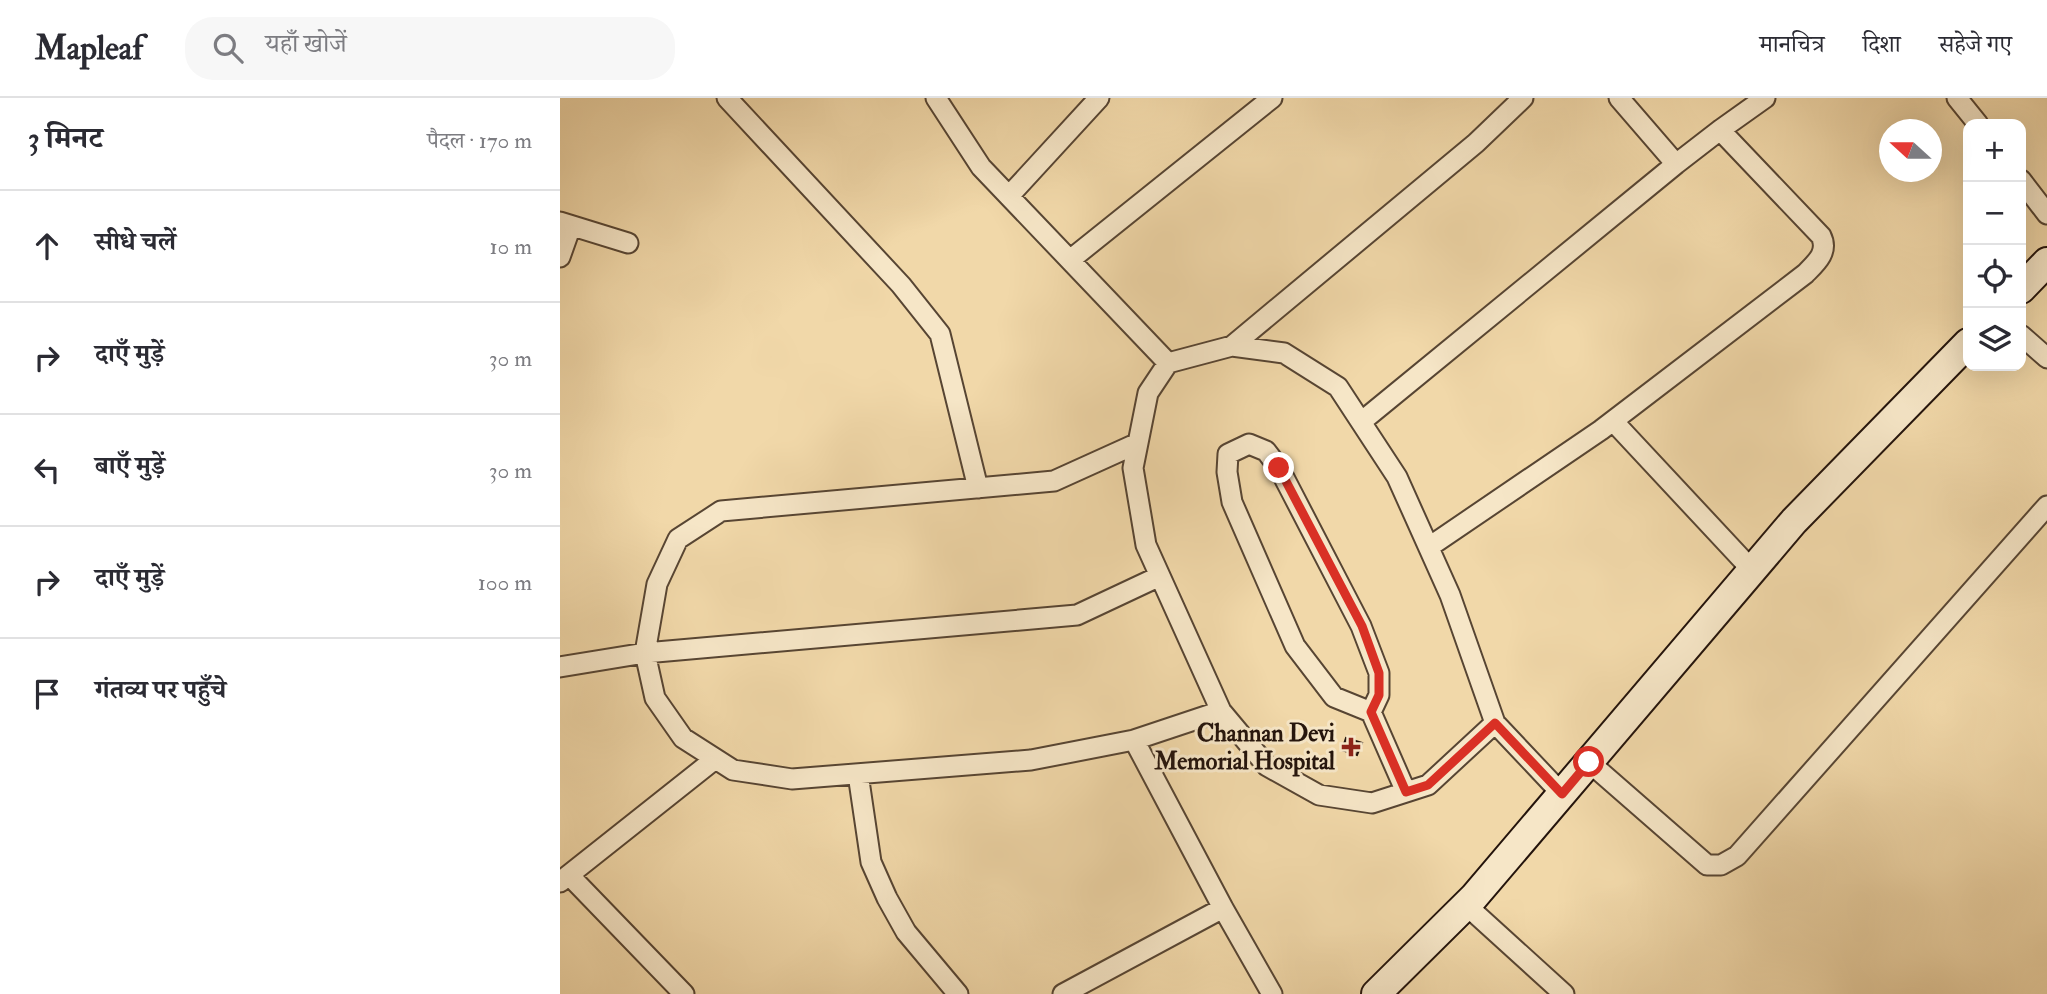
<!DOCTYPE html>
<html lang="hi">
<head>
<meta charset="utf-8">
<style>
	body { margin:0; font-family:"IM FELL Double Pica","Noto Serif Devanagari",serif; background:#f7f7f7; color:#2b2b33 }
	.controls { position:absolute; right:21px; top:21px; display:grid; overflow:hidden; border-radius:14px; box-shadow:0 7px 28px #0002 }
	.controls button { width:63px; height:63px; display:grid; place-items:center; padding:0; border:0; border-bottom:2px solid #e1e1e2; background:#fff; color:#2b2b33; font:35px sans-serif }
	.compass { position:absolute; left:1319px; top:21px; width:63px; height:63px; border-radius:50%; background:#fff; box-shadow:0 7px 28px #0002; rotate:291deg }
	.stop { position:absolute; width:21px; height:21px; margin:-16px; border:5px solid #d93025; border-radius:50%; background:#fff }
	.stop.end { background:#d93025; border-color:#fff; box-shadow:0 2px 7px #0008 }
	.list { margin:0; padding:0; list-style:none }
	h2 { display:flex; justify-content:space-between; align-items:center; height:91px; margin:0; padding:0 28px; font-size:30px }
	h2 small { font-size:23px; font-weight:400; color:#7c7c81 }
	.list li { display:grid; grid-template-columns:46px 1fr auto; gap:21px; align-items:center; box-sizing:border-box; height:112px; padding:0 28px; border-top:2px solid #e1e1e2 }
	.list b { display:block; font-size:26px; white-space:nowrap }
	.list em { font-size:23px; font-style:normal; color:#7c7c81 }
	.icon { flex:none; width:38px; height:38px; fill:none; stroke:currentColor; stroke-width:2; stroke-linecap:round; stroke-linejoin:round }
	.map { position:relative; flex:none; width:1487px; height:896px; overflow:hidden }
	header { display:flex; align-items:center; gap:42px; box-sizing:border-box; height:98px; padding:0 35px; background:#fff; border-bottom:2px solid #e1e1e2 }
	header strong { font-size:33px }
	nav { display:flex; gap:38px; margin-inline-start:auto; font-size:24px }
	.search { width:490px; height:63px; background:#f7f7f7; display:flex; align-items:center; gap:18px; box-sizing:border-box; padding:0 24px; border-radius:28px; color:#7c7c81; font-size:26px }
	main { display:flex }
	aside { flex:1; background:#fff }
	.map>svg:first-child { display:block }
	.building { fill:#8f7a5e; stroke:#24140c; stroke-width:2 }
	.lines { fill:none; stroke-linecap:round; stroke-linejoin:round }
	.street-casing { stroke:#574533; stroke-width:23 }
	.secondary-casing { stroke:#24140c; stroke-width:32 }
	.street { stroke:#f6e6c7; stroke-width:19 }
	.secondary { stroke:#f6e6c7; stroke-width:28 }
	.route { stroke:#d93025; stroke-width:9 }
	.poi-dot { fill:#8f2418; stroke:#f6e6c7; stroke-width:2.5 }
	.labels { text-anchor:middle; stroke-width:6; stroke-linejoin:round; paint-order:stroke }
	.poi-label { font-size:24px; font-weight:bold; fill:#24140c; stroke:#f6e6c7; text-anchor:end }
</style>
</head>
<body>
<header>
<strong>Mapleaf</strong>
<div class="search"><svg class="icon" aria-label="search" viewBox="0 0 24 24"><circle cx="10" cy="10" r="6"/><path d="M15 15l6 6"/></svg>यहाँ खोजें</div>
<nav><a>मानचित्र</a><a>दिशा</a><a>सहेजे गए</a></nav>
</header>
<main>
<aside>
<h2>3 मिनट<small>पैदल · 170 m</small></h2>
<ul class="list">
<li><svg class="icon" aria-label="ahead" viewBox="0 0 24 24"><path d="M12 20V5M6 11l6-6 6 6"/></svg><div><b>सीधे चलें</b></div><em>10 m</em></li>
<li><svg class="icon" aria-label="right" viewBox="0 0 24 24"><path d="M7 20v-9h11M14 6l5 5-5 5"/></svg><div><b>दाएँ मुड़ें</b></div><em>30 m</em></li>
<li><svg class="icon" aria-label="left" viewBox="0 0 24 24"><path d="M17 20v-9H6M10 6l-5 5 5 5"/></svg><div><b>बाएँ मुड़ें</b></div><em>30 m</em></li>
<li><svg class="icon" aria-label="right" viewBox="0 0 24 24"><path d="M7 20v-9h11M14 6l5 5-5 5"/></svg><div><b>दाएँ मुड़ें</b></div><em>100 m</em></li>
<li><svg class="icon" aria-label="arrive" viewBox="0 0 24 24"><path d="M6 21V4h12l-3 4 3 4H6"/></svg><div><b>गंतव्य पर पहुँचे</b></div></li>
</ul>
</aside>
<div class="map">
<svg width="1487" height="896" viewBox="0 0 1487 896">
	<rect width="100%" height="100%" fill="#f1d8a9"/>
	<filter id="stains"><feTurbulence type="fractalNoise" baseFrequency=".00286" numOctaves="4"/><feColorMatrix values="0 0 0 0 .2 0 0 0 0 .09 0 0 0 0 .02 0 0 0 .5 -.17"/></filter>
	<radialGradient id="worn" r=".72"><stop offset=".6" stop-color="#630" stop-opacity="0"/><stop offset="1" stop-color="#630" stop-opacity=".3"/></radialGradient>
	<path class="building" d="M 786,640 L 802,645 L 797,657 L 782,652 Z"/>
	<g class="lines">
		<g class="street-casing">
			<path id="street" d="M 167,0 L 341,187 L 380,236 L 418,390
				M 376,0 L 421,69 L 608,265
				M 1059,0 L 1116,66
				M 1397,0 L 1418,26
				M 1461,82 L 1487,116
				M 449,98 L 539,0
				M 0,124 L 68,145
				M 0,159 L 11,128
				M 510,162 L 712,0
				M 1461,237 L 1487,260
				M 672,248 L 916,45 L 963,0
				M 1053,323 L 1192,472
				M 801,324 L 1116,66 L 1160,32 L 1205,0
				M 578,345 L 494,383 L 161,413 L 118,441 L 97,486 L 85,555 L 95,600 L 123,640 L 173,672 L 232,681 L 471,662 L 574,642 L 661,613
				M 869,449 L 1041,332 L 1245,176 C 1256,165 1269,154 1261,138 L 1160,32
				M 0,569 L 85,555 L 517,517 L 600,478
				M 811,614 L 819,597 L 819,575 L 801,528 L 719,370 L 706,353 L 689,346 L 668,356 L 667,374 L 672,404 L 735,548 L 774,599 L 811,614 L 846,694
				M 935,625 L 868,687 L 812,705 L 759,697 L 707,668 L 661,613 L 586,447 L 573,370 L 588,295 L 608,265 L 672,248 L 724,255 L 778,289 L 837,379 L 890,497 L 935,625 L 1002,696
				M 574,642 L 663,810 L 712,896
				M 1029,664 L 1147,767 L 1161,767 L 1177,758 L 1487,408
				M 298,676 L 311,764 L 327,800 L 346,834 L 398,896
				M 9,777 L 124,896
				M 0,784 L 155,661
				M 906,807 L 1004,896
				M 503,896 L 663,810"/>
		</g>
		<g class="secondary-casing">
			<path id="secondary" d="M 1461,191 L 1487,164
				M 816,896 L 914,799 L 1234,423 L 1408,245"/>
		</g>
		<use href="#street" class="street"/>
		<use href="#secondary" class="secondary"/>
	</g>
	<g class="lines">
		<path class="route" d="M 719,370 L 802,528 L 819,575 L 819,597 L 811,614 L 846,694 L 868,687 L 935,625 L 1002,696 L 1029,664"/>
	</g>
	<path class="poi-dot" d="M787.5 638.5h7v7h7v7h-7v7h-7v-7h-7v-7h7z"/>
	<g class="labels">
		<g class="poi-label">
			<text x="775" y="643">Channan Devi<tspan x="775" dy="28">Memorial Hospital</tspan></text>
		</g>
	</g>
	<rect width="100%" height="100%" filter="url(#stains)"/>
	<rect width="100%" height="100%" fill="url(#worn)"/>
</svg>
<div class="controls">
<button>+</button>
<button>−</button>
<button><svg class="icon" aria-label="locate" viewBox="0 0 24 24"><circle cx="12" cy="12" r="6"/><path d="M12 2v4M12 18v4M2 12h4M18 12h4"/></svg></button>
<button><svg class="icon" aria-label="layers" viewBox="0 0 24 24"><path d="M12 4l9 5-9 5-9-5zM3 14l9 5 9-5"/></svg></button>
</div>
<svg class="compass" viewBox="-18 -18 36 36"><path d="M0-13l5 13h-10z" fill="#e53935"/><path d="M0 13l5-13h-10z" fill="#7c7c81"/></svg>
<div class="stop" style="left:1029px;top:664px"></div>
<div class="stop end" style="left:719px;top:370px"></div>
</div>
</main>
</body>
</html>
